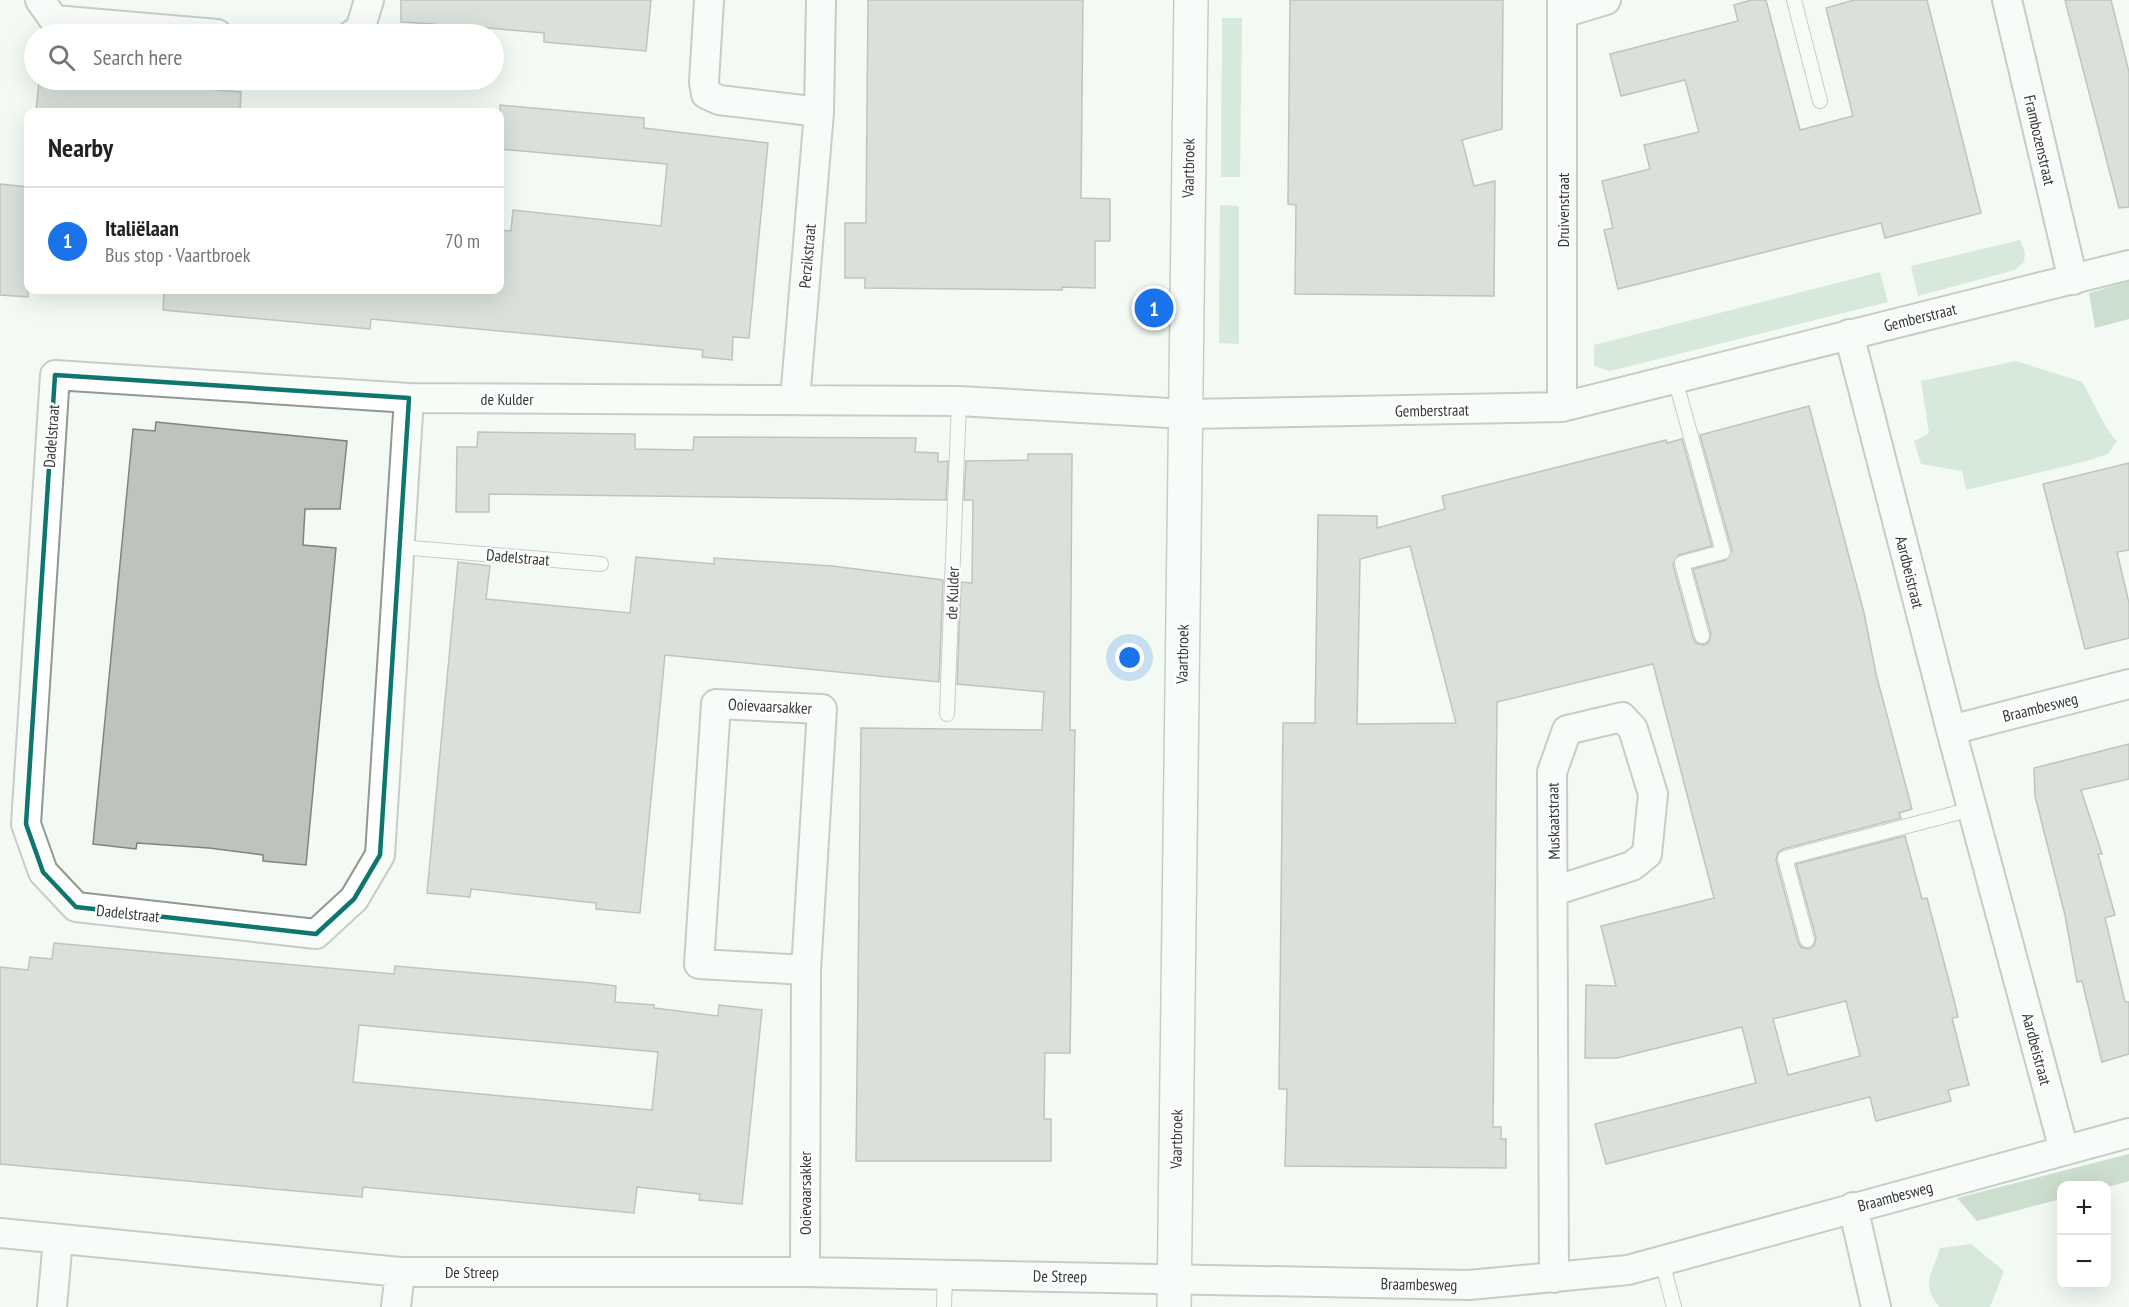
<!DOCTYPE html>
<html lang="en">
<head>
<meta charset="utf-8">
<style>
	body { margin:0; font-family:"PT Sans Narrow",sans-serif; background:#f2f2f2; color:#222 }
	.controls { position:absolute; right:18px; bottom:18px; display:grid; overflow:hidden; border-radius:12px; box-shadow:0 6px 24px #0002 }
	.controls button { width:54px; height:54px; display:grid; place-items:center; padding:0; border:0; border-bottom:2px solid #e0e0e0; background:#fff; color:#222; font:30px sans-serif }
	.you { position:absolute; left:1130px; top:658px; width:21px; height:21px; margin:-15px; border:4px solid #fff; border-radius:50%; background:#1a73e8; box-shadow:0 0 0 9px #1a73e833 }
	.badge { display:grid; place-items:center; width:39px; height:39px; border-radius:50%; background:#1a73e8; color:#fff; font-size:20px; font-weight:700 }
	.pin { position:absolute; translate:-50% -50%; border:3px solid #fff; box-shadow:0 2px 6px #0006 }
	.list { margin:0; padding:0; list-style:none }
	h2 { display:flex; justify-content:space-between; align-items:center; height:78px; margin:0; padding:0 24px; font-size:26px }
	h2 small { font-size:20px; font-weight:400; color:#767676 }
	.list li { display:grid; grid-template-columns:39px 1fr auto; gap:18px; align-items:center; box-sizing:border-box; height:108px; padding:0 24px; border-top:2px solid #e0e0e0 }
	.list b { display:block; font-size:22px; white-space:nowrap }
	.list p { margin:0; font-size:20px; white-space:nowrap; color:#767676 }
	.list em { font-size:20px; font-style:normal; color:#767676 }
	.icon { flex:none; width:33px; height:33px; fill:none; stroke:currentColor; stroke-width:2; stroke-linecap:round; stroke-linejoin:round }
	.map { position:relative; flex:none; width:2129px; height:1307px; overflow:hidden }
	.search { position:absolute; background:#fff; box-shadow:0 6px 24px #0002; left:24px; top:24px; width:480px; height:66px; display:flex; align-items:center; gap:15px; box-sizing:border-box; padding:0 21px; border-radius:33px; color:#767676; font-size:22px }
	.panel { position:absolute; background:#fff; box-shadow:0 6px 24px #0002; left:24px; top:108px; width:480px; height:186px; border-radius:12px }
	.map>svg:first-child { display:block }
	.green { fill:#b7d6bc }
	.forest { fill:#9dbca2 }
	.building { fill:#bcc4bd; stroke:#7e857f; stroke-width:1.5; fill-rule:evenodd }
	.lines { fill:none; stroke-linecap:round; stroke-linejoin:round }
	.lane-casing { stroke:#919892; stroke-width:16 }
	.street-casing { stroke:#919892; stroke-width:32 }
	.secondary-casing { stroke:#919892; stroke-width:36 }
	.lane { stroke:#fff; stroke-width:14 }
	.street { stroke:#fff; stroke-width:28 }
	.secondary { stroke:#fff; stroke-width:33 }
	.marked { fill:none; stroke:#0f766e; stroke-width:4.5; stroke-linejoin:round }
	.labels { text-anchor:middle; stroke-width:4.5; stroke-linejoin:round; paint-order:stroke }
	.street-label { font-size:16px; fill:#363937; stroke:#fff }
</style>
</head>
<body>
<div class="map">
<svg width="2129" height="1307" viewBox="0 0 2129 1307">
	<rect width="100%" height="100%" fill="#f2faf3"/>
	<path class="green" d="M 1222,18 L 1242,18 L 1240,177 L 1221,177 Z
		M 1220,205 L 1239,206 L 1239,344 L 1219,343 Z
		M 2020,240 L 2025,252 L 2024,262 L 2015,270 L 1918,296 L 1911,266 Z
		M 1880,272 L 1888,302 L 1610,371 L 1594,366 L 1594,345 Z
		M 2016,361 L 2082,382 C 2093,400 2104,428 2117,441 L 2108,454 L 2083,462 L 1966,490 L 1962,471 L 1921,464 L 1914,441 L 1929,433 L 1921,381 Z
		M 1971,1244 L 2004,1271 L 1990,1307 L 1940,1307 C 1920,1285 1932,1274 1940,1248 Z"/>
	<path class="forest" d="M 2129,281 L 2129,319 L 2095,328 L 2089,293 Z
		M 2129,1154 L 2129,1181 L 2107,1187 L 2062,1186 L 2061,1199 L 1977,1221 L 1957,1198 Z"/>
	<path class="building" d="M 401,0 L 651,0 L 646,51 L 544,42 L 544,33 L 477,27 L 477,34 L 433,31 L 434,24 L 401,22 Z
		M 868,0 L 1083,0 L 1081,198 L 1110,199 L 1110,241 L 1095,241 L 1095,288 L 1062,287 L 1062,290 L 865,288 L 865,278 L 845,278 L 845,223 L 866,223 Z
		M 1290,0 L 1503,0 L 1502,129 L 1462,140 L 1474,186 L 1495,181 L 1494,296 L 1295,294 L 1296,205 L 1288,204 Z
		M 1751,0 L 1766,0 L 1800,130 L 1853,116 L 1826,8 L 1854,0 L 1927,0 L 1981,213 L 1885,238 L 1881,223 L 1618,289 L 1604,230 L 1613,228 L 1602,181 L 1650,169 L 1644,145 L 1699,132 L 1685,80 L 1621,96 L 1610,54 L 1738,21 L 1734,5 Z
		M 2065,0 L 2111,0 L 2129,72 L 2129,207 L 2119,208 Z
		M 39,80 L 107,80 L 241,92 L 240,112 L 36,112 Z
		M 500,105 L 644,118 L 644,128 L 768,143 L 749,338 L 733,337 L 732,360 L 702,357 L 703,350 L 371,319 L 370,329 L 163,310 L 164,290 L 500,290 L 500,230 L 511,231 L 513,210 L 661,226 L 667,164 L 500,149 Z
		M 0,184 L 28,187 L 28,297 L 0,295 Z
		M 1809,406 L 1864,613 L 1876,674 L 1912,809 L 1899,813 L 1901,818 L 1783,849 L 1778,852 L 1776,860 L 1798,942 L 1801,947 L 1809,949 L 1814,946 L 1816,938 L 1796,864 L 1905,836 L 1922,899 L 1927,898 L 1953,996 L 1958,1017 L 1952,1018 L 1969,1085 L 1948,1090 L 1951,1101 L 1876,1121 L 1870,1097 L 1606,1164 L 1595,1124 L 1756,1083 L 1742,1027 L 1617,1058 L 1585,1058 L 1586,985 L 1616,986 L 1601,926 L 1714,898 L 1653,664 L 1497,702 L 1493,1127 L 1501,1127 L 1501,1139 L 1506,1139 L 1506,1168 L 1285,1166 L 1287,1089 L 1279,1089 L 1283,723 L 1315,723 L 1318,515 L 1377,516 L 1377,528 L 1445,509 L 1442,496 L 1666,440 L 1667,443 L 1682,439 L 1712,546 L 1679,555 L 1673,565 L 1693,638 L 1696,643 L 1704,645 L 1709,642 L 1711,634 L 1693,569 L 1726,560 L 1732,550 L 1700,435 ZM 1410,546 L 1456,723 L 1357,724 L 1360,559 ZM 1846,1001 L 1860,1056 L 1788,1075 L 1773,1019 Z
		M 156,422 L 347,441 L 340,509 L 305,509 L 303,545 L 336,548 L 306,865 L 263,861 L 263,855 L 209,848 L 137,843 L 136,849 L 93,844 L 133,429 L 155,431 Z
		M 478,432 L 635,434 L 635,449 L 693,450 L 694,437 L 916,438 L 915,452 L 938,453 L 938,462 L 948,461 L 946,500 L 489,494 L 489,512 L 456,512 L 457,447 L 477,447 Z
		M 1028,454 L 1072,454 L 1070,730 L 1075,730 L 1070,1053 L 1045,1053 L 1044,1119 L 1051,1119 L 1051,1161 L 856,1161 L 861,728 L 1042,730 L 1044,692 L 957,684 L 961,582 L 972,583 L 973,500 L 964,500 L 966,461 L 1028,460 Z
		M 2129,463 L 2129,550 L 2117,552 L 2129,603 L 2129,638 L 2085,649 L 2043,484 Z
		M 636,557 L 714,564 L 714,558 L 832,566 L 943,580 L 939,682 L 665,655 L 640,913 L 596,909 L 596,903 L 471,889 L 470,897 L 427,893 L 458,562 L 490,566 L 486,599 L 630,613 Z
		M 2129,744 L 2129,779 L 2081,790 L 2102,854 L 2098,854 L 2115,915 L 2105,918 L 2125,1002 L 2129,1002 L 2129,1054 L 2102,1062 L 2082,981 L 2077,982 L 2065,915 L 2035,796 L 2034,768 Z
		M 54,943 L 394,974 L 395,966 L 592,983 L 616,986 L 615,1002 L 654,1005 L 654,1008 L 718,1016 L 719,1005 L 762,1010 L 742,1204 L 699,1200 L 700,1194 L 637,1187 L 634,1213 L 363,1187 L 362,1197 L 0,1164 L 0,967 L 28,970 L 30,957 L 52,959 ZM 359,1025 L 658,1052 L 652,1110 L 353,1082 Z"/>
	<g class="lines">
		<g class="lane-casing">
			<path id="lane" d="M 1794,0 L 1820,101
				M 1675,379 L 1723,552 L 1682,563 L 1702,636
				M 400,547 L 601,564
				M 947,714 L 959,401
				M 1807,940 L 1785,858 L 1972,809
				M 1662,1261 L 1674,1307
				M 944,1307 L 945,1275"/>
		</g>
		<g class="street-casing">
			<path id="street" d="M 40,0 L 54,20 L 217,34
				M 709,0 L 704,82 L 706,94 L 719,100 L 819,112
				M 1562,0 L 1562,407
				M 2007,0 L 2073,280
				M 1563,13 L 1606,0
				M 353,34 L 360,30 L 369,0
				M 1849,334 L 1951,730 L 2064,1150
				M 409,398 L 380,855 L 354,899 L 316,934 L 76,907 L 43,872 L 26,824 L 55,375 L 409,398 L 959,401 L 1186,414 L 1562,407 L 2129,265
				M 795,400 L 819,112 L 821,0
				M 1951,730 L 2129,684
				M 1853,1207 L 1876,1307
				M 0,1233 L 400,1272 L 805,1272 L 1469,1285 L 1628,1270 L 2129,1133
				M 805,1272 L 806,970 L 822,709 L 716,704 L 699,964 L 806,970
				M 1554,1278 L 1552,772 L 1567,730 L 1622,717 L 1633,729 L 1653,794 L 1647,854 L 1632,866 L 1554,891
				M 52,1307 L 58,1239
				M 396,1307 L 400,1272"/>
		</g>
		<g class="secondary-casing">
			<path id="secondary" d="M 1174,1307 L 1191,0"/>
		</g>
		<use href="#lane" class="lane"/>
		<use href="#street" class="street"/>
		<use href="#secondary" class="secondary"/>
	</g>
	<path d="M0 0H2129V1307H0ZM 55,375 L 409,398 L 380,855 L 354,899 L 316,934 L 76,907 L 43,872 L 26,824 Z" fill="#f2faf3" fill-opacity=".55" fill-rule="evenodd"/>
	<path class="marked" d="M 55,375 L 409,398 L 380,855 L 354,899 L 316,934 L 76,907 L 43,872 L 26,824 Z"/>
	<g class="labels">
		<g class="street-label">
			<text transform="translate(2040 140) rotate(77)" y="6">Frambozenstraat</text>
			<text transform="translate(1188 168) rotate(-89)" y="6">Vaartbroek</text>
			<text transform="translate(1563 210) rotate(-90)" y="6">Druivenstraat</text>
			<text transform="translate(807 256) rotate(-85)" y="6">Perzikstraat</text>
			<text transform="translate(1920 317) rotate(-14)" y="6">Gemberstraat</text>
			<text x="507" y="405">de Kulder</text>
			<text transform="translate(1432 410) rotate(-1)" y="6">Gemberstraat</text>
			<text transform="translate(51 436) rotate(-86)" y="6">Dadelstraat</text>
			<text transform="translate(518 557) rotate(5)" y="6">Dadelstraat</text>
			<text transform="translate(1910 572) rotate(76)" y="6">Aardbeistraat</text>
			<text transform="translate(952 593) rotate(-88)" y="6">de Kulder</text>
			<text transform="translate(1182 654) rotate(-89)" y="6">Vaartbroek</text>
			<text transform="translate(770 706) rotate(3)" y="6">Ooievaarsakker</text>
			<text transform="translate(2040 707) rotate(-14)" y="6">Braambesweg</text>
			<text transform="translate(1553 821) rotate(-91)" y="6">Muskaatstraat</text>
			<text transform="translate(128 913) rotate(6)" y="6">Dadelstraat</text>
			<text transform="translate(2037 1049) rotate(75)" y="6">Aardbeistraat</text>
			<text transform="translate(1176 1139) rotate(-89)" y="6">Vaartbroek</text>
			<text transform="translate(805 1193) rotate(-90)" y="6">Ooievaarsakker</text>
			<text transform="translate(1895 1196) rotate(-15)" y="6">Braambesweg</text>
			<text x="472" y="1278">De Streep</text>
			<text transform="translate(1060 1276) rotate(1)" y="6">De Streep</text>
			<text transform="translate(1419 1284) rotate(1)" y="6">Braambesweg</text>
		</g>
	</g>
</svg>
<div class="controls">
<button>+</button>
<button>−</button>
</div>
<div class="you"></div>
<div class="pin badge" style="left:1154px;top:308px">1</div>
<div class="search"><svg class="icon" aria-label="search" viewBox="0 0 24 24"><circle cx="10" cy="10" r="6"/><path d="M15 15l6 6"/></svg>Search here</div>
<section class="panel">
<h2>Nearby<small></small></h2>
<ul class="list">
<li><span class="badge">1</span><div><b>Italiëlaan</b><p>Bus stop · Vaartbroek</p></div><em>70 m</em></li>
</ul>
</section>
</div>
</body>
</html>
